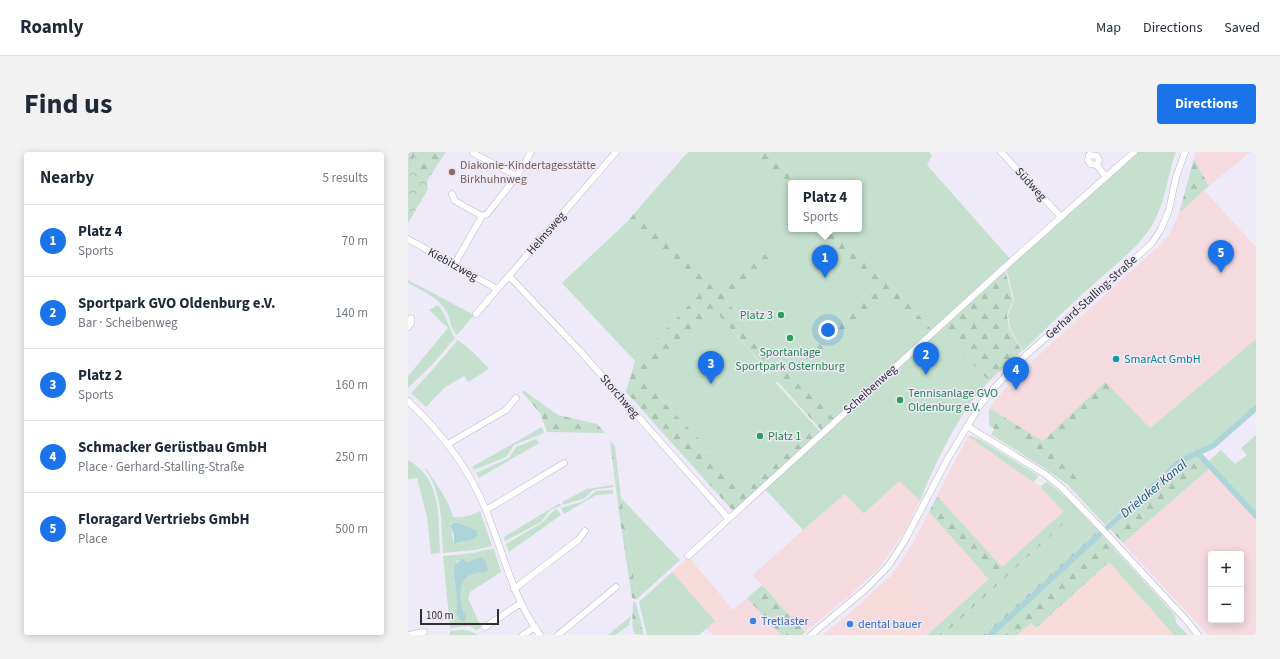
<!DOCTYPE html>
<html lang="en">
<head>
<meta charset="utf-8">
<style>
	body { margin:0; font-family:"Source Sans 3",sans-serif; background:#f2f2f3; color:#1f2937 }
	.controls { position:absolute; right:12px; bottom:12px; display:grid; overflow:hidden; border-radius:4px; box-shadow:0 2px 10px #0003 }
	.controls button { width:36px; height:36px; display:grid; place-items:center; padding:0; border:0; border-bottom:1px solid #e0e1e3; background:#fff; color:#1f2937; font:20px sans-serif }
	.scale { position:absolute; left:12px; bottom:10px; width:79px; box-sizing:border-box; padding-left:4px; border:2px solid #302f34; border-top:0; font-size:11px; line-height:14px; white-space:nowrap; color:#302f34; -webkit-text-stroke:3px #eeeaf8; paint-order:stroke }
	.you { position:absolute; left:420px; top:178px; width:14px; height:14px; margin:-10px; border:3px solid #fff; border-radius:50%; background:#1a73e8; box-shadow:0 0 0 6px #1a73e833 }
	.badge { display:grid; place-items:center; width:26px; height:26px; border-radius:50%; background:#1a73e8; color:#fff; font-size:13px; font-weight:700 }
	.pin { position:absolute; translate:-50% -33px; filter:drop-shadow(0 1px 2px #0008) }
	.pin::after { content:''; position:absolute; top:21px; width:14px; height:12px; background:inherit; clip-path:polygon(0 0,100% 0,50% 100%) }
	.popup { position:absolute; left:380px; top:28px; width:74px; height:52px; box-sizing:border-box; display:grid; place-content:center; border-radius:4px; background:#fff; filter:drop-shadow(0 1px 3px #0005); font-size:13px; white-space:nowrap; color:#747a83 }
	.popup b { font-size:15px; color:#1f2937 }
	.popup::after { content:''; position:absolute; left:50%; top:100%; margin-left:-8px; border:8px solid transparent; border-top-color:#fff }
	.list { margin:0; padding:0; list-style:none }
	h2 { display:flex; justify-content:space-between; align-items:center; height:52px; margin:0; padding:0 16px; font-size:17px }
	h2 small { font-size:13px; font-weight:400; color:#747a83 }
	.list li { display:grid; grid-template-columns:26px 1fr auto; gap:12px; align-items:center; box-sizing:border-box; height:72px; padding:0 16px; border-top:1px solid #e0e1e3 }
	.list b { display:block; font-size:15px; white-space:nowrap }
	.list p { margin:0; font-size:13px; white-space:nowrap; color:#747a83 }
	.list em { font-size:13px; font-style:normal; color:#747a83 }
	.map { position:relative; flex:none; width:848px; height:483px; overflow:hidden; border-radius:4px }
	header { display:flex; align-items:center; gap:24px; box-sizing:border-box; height:56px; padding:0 20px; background:#fff; border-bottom:1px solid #e0e1e3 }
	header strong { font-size:19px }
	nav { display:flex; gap:22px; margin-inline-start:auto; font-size:14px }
	.intro { display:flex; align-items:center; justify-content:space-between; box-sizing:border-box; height:96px; padding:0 24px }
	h1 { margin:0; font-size:28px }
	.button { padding:10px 18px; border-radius:4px; background:#1a73e8; color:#fff; font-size:14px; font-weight:700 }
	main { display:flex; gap:24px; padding:0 24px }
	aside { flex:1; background:#fff; border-radius:4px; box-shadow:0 2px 10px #0003 }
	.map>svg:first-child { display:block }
	.commercial { fill:#f5dae0; fill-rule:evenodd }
	.industrial { fill:#f6dbda }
	.grass { fill:#c5e0ce; fill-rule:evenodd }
	.forest { fill:url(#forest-firs) }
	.park { fill:url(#park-crowns) }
	.water { fill:#add4d8 }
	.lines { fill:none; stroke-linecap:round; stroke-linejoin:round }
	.canal { stroke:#add4d8; stroke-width:5.5 }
	.minor-casing { stroke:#bcb8c5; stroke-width:7 }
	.minor { stroke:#fff; stroke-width:6 }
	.education-dot { fill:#8d6e63; stroke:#eeeaf8; stroke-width:1.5 }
	.leisure-dot { fill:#2e9e5b; stroke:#eeeaf8; stroke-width:1.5 }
	.culture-dot { fill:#0f9aa8; stroke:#eeeaf8; stroke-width:1.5 }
	.shop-dot { fill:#3f7fe0; stroke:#eeeaf8; stroke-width:1.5 }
	.labels { text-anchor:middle; stroke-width:3; stroke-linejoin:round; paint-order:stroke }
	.education-label { font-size:12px; fill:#785e54; stroke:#eeeaf8; text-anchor:start }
	.street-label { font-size:12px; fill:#302f34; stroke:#eeeaf8 }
	.leisure-label { font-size:12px; fill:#27864d; stroke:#eeeaf8; text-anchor:start }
	.culture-label { font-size:12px; fill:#0d838f; stroke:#eeeaf8; text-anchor:start }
	.shop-label { font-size:12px; fill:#366cbe; stroke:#eeeaf8; text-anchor:start }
	.water-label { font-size:13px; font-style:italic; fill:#0b5d64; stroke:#eeeaf8 }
</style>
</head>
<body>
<header>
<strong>Roamly</strong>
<nav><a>Map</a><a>Directions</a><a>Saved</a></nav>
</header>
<div class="intro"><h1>Find us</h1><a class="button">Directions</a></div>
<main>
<aside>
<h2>Nearby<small>5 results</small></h2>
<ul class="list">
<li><span class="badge">1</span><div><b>Platz 4</b><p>Sports</p></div><em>70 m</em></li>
<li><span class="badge">2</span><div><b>Sportpark GVO Oldenburg e.V.</b><p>Bar · Scheibenweg</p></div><em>140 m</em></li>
<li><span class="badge">3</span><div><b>Platz 2</b><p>Sports</p></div><em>160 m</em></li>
<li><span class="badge">4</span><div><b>Schmacker Gerüstbau GmbH</b><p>Place · Gerhard-Stalling-Straße</p></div><em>250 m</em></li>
<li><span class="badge">5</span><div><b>Floragard Vertriebs GmbH</b><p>Place</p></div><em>500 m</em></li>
</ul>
</aside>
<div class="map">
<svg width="848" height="483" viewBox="0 0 848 483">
	<defs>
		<pattern id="forest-firs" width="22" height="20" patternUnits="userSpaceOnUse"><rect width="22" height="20" fill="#c5e0ce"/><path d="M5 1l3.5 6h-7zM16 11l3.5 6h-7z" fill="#aac0b2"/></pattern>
		<pattern id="park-crowns" width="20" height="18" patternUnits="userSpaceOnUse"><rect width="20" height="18" fill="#c5e0ce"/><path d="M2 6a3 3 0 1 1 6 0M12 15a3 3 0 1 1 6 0" fill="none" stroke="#aac0b2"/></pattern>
	</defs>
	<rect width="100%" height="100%" fill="#eeeaf8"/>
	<path class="commercial" d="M 788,0 L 842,0 L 801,34 L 786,7 Z
		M 796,38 L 848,95 L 848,187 L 742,276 L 697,231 L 635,289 L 581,256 L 607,225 L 754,91 L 762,82 L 771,61 Z
		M 560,284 L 629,332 L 656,359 L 594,415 L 529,344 Z
		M 802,316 L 848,366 L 848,483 L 800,483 L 715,391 ZM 803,402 L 833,402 L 833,468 L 803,468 Z
		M 491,329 L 512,349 L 495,382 L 471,416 L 440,445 L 397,480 L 345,423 L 395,378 L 437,342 L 457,362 Z
		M 521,360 L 581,427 L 519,483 L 508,483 L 494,468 L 510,452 L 483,424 L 504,393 Z
		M 339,446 L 373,483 L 305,483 L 298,476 L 323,456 L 325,458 Z
		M 442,461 L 461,483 L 415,483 Z"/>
	<path class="industrial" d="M 281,405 L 323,456 L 307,469 L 264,420 Z
		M 701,410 L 766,483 L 609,483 L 623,471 L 628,476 Z
		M 483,424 L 510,452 L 494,468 L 508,483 L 461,483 L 442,461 Z"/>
	<path class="grass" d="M 280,0 L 339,0 L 383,46 L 383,77 L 396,77 L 363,108 L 367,113 L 406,77 L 410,77 L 464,136 L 368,231 L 408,275 L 339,338 L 236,229 L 308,160 L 362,222 L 374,211 L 319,150 L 363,108 L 355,101 L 311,143 L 230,57 Z
		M 361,0 L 521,0 L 524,4 L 519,13 L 603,108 L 524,178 L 432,77 L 451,77 L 451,31 L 390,31 Z
		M 728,0 L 768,0 C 759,24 758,50 744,73 C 731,95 708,112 689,129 C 663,152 639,175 615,199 L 602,177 L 600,163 L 606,148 L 598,115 Z
		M 219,70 L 291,143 L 227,209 L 154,131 Z
		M 0,128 L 66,163 L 49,183 C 43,177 43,170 40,163 C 33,146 15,139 0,131 Z
		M 475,144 L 517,184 L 426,267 L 390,225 Z
		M 30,153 C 39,164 40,175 47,186 L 24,213 L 0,236 L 0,224 L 40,176 L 21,158 Z
		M 531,177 L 581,229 C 575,237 567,244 561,253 C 542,281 524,318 512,349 L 491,329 L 456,362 L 437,342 L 395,378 L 357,337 Z
		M 848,187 L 848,253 L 805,292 L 769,308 L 697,373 L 660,333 L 636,316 L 587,285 L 590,279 L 599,278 L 627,298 L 673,333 L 679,324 L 646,298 L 707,240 L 742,276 Z
		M 50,188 L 66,201 L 81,217 L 60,230 L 56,224 L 36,236 L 18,255 L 3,241 L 27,215 Z
		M 134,275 L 136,281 L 106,293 L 98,305 L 66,318 L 64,315 Z
		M 848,283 L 848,361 L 800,310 L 813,298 L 827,312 L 839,303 L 833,296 Z
		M 560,284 L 564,284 L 573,288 L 631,324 L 625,330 Z
		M 128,287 L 131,291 L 71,326 L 68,321 L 101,306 L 108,295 Z
		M 0,308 C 35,328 30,366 32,401 L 23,402 L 19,365 L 9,326 L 0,327 Z
		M 18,316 C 28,332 40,347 45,365 C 55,366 62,364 72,359 L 84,394 L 67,398 L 35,401 C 33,371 35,342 17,317 ZM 42,371 L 51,371 L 68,378 L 65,387 C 59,388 53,390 46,392 Z
		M 639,330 L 659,346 L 689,377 L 569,483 L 535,483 L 662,366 L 632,335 L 637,331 Z
		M 205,333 L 205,335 L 185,338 L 177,346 L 155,353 L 154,350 L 179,337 Z
		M 205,338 L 205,342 L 188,343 L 156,362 L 153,356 L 173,350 L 180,346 L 188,339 Z
		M 213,346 L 272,408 L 229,447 Z
		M 152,351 L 153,354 L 142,358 L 133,370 L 97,389 L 96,385 Z
		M 149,357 L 153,363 L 101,400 L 98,392 L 134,371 L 144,360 Z
		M 86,397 L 93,420 L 62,440 L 60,446 L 73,475 L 69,478 L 61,474 L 42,476 L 35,404 L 66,401 L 76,398 ZM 72,405 L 80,419 L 78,420 C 73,421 67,420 62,423 C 49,430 51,449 56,460 L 50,466 L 48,462 L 51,449 L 46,430 L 46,415 L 49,409 L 52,408 L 59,410 Z
		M 709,400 L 767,463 L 768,471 L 780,483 L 766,483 L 701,410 Z
		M 264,420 L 307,469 L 291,483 L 239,483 L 231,450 Z
		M 223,464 L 221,473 L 207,483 L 200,483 Z
		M 54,478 L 62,479 L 70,483 L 42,483 L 42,479 Z"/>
	<path class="forest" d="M 0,0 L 10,0 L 6,5 L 5,17 L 0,16 Z
		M 19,0 L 37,0 L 19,27 L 12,23 L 10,15 Z
		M 339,0 L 361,0 L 390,31 L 383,31 L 383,46 Z
		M 786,7 L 801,34 L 771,61 Z
		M 230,57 L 311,142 L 355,101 L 363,108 L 396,77 L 406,77 L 367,113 L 363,109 L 319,150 L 374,211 L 363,222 L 308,160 L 236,229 L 339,338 L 408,275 L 412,280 L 325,359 L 218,240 L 227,209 L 291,143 L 219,70 Z
		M 410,77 L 432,77 L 524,178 L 517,184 L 475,144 L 391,225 L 426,267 L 414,279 L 369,229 L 464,136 Z
		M 597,117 L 605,148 L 599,163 L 601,177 L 614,199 L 581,229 L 531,177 Z
		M 697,230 L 707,240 L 647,298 L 679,324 L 673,334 L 627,298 L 599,278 L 594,281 L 590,279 L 587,285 L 583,283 L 586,277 L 581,273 L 581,256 L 635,289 Z
		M 115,238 L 150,263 L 189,272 L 197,281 L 139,280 L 132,261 L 114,240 Z
		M 202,288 L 207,294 L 213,346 L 229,447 L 224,446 L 211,361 Z
		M 789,303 L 802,316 L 715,391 L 701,376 L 773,310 Z
		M 529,344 L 594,415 L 656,359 L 662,366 L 535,483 L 519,483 L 581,427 L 521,360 Z
		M 689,377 L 709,400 L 701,410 L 628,476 L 623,471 L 609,483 L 569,483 Z
		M 354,433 L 397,480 L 394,483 L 373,483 L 339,446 Z
		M 225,449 L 228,451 L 236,483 L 226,482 C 223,473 225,460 225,449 Z"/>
	<path class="park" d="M 10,0 L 19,0 L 10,15 L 12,23 L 19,27 L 37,0 L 38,0 L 19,29 L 20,37 L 0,71 L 0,16 L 5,17 L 6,5 Z"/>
	<path class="water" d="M 45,371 L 51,371 L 68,378 L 69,380 C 69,382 69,385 66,387 C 64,388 50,390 46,392 L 46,383 L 42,373 Z
		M 72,405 L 74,406 L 78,409 L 80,418 L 78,420 C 74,421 69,420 65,422 C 51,426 51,443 54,455 C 55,459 58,462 58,467 L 56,469 L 52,468 L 48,462 C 53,444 43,431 47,412 L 54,407 L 59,410 Z"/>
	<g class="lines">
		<path class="canal" d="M 789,300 L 848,364
			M 700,375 L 772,309 L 805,294 L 848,256
			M 582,483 L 691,383"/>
		<g class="minor-casing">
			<path id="minor" d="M 593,0 L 653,65
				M 689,13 L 682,12 L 680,8 L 681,3 L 689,4 L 691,8 L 689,13 L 698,25
				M 109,24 L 123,0
				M 44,42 L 47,49 L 74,64
				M 0,87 L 89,137
				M 46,113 L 74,64 L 79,62 L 109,24 L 65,1
				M 101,124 L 172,199 L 320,366
				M 68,162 L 208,0
				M 0,175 L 3,171 L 3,166
				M 0,249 C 35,282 64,320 81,366 C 97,407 106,447 132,483
				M 559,274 L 637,322 L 654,336 L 692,375 L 780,470 L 790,483
				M 40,292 L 98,258 L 108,246
				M 78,358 L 156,311
				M 280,404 L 598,114 L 726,0
				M 106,437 L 170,388 L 177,379
				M 77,475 L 113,451
				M 0,483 L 16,480
				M 115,483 L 127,475
				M 150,483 L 208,435
				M 403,483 L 459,436 L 481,413 L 497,388 L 539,308 L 572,253 L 586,236 L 617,204 L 718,115 L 744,91 L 753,77 L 761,58 L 768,25 L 777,0"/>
		</g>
		<use href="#minor" class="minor"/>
	</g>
	<circle class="education-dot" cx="44" cy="20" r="4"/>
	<g class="leisure-dot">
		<circle cx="373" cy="163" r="4"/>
		<circle cx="382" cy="186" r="4"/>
		<circle cx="492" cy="248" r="4"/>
		<circle cx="352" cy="284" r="4"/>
	</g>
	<circle class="culture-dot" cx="708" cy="207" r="4"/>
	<g class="shop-dot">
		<circle cx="345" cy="469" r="4"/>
		<circle cx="442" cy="472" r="4"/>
	</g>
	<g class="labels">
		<g class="education-label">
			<text x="52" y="17">Diakonie-Kindertagesstätte<tspan x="52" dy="14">Birkhuhnweg</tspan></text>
		</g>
		<g class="street-label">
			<text transform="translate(623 32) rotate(48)" y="4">Südweg</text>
			<text transform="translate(138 81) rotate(-49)" y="4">Helmsweg</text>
			<text transform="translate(45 112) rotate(29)" y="4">Kiebitzweg</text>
			<text transform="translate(683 145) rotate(-42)" y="4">Gerhard-Stalling-Straße</text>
			<text transform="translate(462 237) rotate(-42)" y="4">Scheibenweg</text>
			<text transform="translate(212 244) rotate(49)" y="4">Storchweg</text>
		</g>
		<g class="leisure-label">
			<text x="365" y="167" text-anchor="end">Platz 3</text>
			<text x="382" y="204" text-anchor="middle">Sportanlage<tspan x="382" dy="14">Sportpark Osternburg</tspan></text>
			<text x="500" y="245">Tennisanlage GVO<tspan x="500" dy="14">Oldenburg e.V.</tspan></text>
			<text x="360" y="288">Platz 1</text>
		</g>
		<g class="culture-label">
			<text x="716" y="211">SmarAct GmbH</text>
		</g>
		<g class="shop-label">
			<text x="353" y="473">Tretlaster</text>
			<text x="450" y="476">dental bauer</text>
		</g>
		<g class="water-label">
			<text transform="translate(745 336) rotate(-40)" y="5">Drielaker Kanal</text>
		</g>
	</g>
</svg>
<div class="controls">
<button>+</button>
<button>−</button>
</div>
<div class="scale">100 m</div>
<div class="you"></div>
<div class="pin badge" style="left:417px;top:126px">1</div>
<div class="popup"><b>Platz 4</b>Sports</div>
<div class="pin badge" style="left:518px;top:223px">2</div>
<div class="pin badge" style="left:303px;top:232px">3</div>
<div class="pin badge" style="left:608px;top:238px">4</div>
<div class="pin badge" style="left:813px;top:121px">5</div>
</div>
</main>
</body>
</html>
